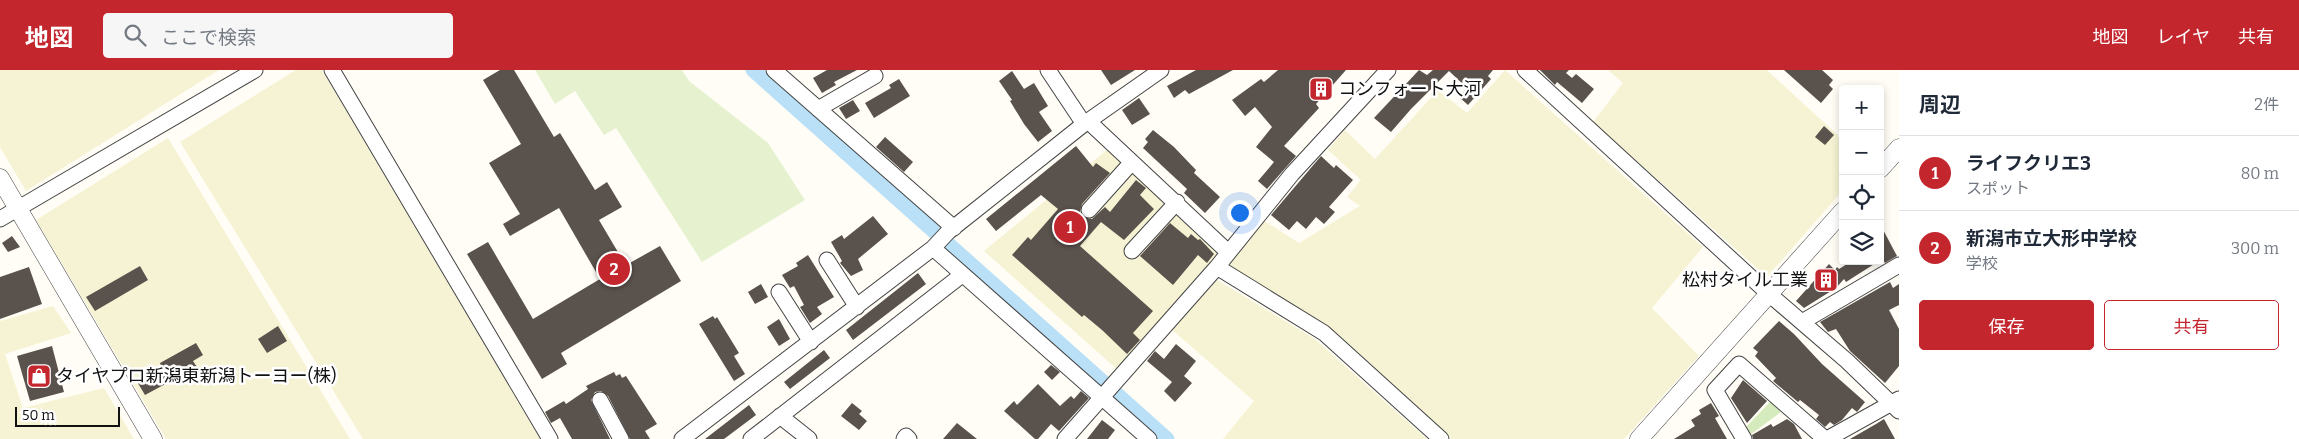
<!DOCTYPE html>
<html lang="ja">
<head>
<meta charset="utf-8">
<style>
	body { margin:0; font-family:Bitter,"Noto Sans JP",serif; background:#f6f6f7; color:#1f2937 }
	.controls { position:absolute; right:15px; top:15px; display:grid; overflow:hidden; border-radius:5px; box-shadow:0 2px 8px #0003 }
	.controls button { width:45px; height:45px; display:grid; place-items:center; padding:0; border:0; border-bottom:1px solid #e0e1e3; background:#fff; color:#1f2937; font:25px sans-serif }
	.scale { position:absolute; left:15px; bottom:12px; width:105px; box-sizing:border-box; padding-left:5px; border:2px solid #111; border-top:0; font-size:14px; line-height:18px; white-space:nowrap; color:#111; -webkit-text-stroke:4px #fff; paint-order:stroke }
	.you { position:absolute; left:1239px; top:142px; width:18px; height:18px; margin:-12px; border:4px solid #fff; border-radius:50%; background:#1a73e8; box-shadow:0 0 0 8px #1a73e833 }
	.badge { display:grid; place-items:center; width:32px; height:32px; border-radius:50%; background:#c4262e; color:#fff; font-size:16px; font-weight:700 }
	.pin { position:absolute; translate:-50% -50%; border:2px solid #fff; box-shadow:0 1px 5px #0006 }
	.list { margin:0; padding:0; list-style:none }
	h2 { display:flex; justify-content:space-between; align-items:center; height:65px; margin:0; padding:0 20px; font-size:21px }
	h2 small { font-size:16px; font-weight:400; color:#747a83 }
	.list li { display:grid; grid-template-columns:32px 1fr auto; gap:15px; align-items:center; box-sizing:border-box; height:75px; padding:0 20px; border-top:1px solid #e0e1e3 }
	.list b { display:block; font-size:19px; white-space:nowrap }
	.list p { margin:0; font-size:16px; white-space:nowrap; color:#747a83 }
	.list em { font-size:16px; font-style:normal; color:#747a83 }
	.actions { display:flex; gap:10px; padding:15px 20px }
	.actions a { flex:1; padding:11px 0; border:1px solid #c4262e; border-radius:5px; text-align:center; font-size:18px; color:#c4262e }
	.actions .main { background:#c4262e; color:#fff }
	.icon { flex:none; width:28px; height:28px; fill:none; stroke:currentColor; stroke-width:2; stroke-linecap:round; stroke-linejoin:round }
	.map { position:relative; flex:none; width:1899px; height:369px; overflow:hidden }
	header { display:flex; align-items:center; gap:30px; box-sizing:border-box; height:70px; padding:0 25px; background:#c4262e; color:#fff }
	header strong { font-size:24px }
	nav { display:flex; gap:28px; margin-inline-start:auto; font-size:18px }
	.search { width:350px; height:45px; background:#f6f6f7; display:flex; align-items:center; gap:12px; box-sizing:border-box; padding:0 18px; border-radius:5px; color:#747a83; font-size:19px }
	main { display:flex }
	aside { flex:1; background:#fff }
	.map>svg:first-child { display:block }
	.farmland { fill:#f6f3d4 }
	.green { fill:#d5ebbd }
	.pitch { fill:#e6f2cf }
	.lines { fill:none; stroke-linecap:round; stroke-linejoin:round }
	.canal { stroke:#b9e0f7; stroke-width:15 }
	.building { fill:#5a524d }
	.minor-casing { stroke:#444; stroke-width:17 }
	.tertiary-casing { stroke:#444; stroke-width:19 }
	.minor { stroke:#fff; stroke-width:15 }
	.tertiary { stroke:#fff; stroke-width:18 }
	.labels { text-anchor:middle; stroke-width:5; stroke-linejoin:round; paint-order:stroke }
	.poi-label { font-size:18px; fill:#111; stroke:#fff; text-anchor:start }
</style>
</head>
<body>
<header>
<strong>地図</strong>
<div class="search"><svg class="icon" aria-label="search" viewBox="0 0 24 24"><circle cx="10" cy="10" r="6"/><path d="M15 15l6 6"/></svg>ここで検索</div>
<nav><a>地図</a><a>レイヤ</a><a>共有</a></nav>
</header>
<main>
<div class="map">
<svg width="1899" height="369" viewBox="0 0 1899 369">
	<rect width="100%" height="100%" fill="#fffdf5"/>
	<path class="farmland" d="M 0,0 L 219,0 L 26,121 L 0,77 Z
		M 296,0 L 322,0 L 540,369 L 363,369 L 180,72 Z
		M 1505,0 L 1703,177 L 1652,238 L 1699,286 L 1624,369 L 1452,369 L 1327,259 L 1227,195 L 1263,150 L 1299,173 L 1360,136 L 1347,127 L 1361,110 L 1328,80 L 1345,60 L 1375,89 L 1438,20 L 1467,43 Z
		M 1608,0 L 1767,0 L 1843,70 L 1843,120 L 1767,207 L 1593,52 L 1623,13 Z
		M 168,68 L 350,369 L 166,369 L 36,150 Z
		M 1108,79 L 1221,181 L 1119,301 L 984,181 Z
		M 1217,210 L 1315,269 L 1427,369 L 1223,369 L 1254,331 L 1171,259 Z
		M 53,236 L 71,263 L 5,284 L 23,338 L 104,318 L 134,369 L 0,369 L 0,251 Z"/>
	<path class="green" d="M 1771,331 L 1781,342 L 1750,365 L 1746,357 Z"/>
	<path class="pitch" d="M 535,0 L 682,0 L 689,11 L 768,73 L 805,130 L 702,192 L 616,58 L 604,65 L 575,21 L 555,34 Z"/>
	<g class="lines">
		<path class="canal" d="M 753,0 L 1167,369"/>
	</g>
	<path class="building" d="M 500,0 L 514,0 L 554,67 L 560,63 L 595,120 L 607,112 L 622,137 L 599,150 L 625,194 L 628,194 L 660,176 L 681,211 L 561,283 L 567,294 L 542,309 L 467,184 L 488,172 L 533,249 L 600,209 L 559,138 L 510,166 L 503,154 L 520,144 L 489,93 L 521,74 L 483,10 Z
		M 827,0 L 857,0 L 834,12 L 836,15 L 822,23 L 813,8 Z
		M 1101,0 L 1135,0 L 1111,15 Z
		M 1196,0 L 1233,0 L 1189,24 L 1185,20 L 1174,28 L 1167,16 Z
		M 1278,0 L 1346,0 L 1316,34 L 1319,38 L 1284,76 L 1296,86 L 1267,119 L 1258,111 L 1274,92 L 1256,77 L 1272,57 L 1255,37 L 1245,46 L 1232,30 L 1261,9 L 1264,12 Z
		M 1419,0 L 1427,5 L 1433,0 L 1493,0 L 1488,6 L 1491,9 L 1468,35 L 1459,27 L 1467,18 L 1449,1 L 1411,39 L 1391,62 L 1374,48 Z
		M 1540,0 L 1569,0 L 1566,3 L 1572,8 L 1576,4 L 1594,19 L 1582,33 L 1557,12 L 1555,15 Z
		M 1784,0 L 1822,0 L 1833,10 L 1829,15 L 1833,19 L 1821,33 Z
		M 1012,1 L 1024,19 L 1034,13 L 1048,36 L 1039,42 L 1052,61 L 1038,72 L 1024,54 L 1010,31 L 1012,30 L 999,11 Z
		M 899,9 L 910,26 L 874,48 L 865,33 L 891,18 L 889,15 Z
		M 1139,28 L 1150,44 L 1132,55 L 1122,40 Z
		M 853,30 L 860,41 L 846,49 L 839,38 Z
		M 1824,56 L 1834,65 L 1825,75 L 1815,67 Z
		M 1153,60 L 1174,77 L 1196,100 L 1194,103 L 1220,127 L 1205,143 L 1184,123 L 1187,119 L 1143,78 L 1148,72 L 1145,69 Z
		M 885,67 L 913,92 L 904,102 L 876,77 Z
		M 1076,76 L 1093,97 L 1096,93 L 1110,103 L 1082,134 L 1080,142 L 1083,147 L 1092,149 L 1105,137 L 1110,142 L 1136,110 L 1146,118 L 1140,125 L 1154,139 L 1124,170 L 1101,152 L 1080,176 L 1153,241 L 1133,263 L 1140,270 L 1127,284 L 1102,260 L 1084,245 L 1082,247 L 1012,185 L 1028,167 L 1031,170 L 1058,139 L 1041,125 L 996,161 L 986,149 Z
		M 1321,86 L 1334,98 L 1336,95 L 1353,110 L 1329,137 L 1335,142 L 1324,154 L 1316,147 L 1306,159 L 1297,151 L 1289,160 L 1271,145 Z
		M 873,146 L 888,164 L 858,189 L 863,200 L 851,206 L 840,193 L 842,191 L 831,172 L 842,165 L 844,169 Z
		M 1170,153 L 1188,168 L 1191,164 L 1198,170 L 1200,169 L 1214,184 L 1207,193 L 1198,185 L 1173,215 L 1140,186 Z
		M 1880,154 L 1897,186 L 1885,193 L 1880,185 Z
		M 12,166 L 20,177 L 8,182 L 2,173 Z
		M 808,185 L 834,227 L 817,237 L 822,244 L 810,253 L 800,237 L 804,235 L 794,216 L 790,218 L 782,205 L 798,196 L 796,193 Z
		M 1852,191 L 1879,191 L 1846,212 L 1844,209 L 1836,218 L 1804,238 L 1796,231 L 1829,194 L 1835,200 L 1837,197 L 1839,199 Z
		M 140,196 L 148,210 L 95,241 L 86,227 Z
		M 29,197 L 42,234 L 0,249 L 0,207 Z
		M 918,203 L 926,214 L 853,270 L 846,260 Z
		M 1890,212 L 1893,218 L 1899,214 L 1899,235 L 1889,240 L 1899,259 L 1899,296 L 1885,313 L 1850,281 L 1836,259 L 1828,262 L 1820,252 Z
		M 761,214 L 768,227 L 755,234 L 748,222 Z
		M 713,246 L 715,249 L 717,247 L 739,283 L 734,286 L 745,304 L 734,311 L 699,254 Z
		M 779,249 L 790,269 L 779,276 L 767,257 Z
		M 1779,251 L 1794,264 L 1822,294 L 1865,332 L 1857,342 L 1852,338 L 1842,350 L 1834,355 L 1830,352 L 1825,357 L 1816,349 L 1819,345 L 1800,330 L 1798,332 L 1773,311 L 1776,308 L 1755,286 L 1758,282 L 1753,278 Z
		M 278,256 L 287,271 L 267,283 L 258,269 Z
		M 196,273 L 203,285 L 193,291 L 197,297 L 145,325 L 136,310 L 161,296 L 160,293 Z
		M 1176,274 L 1196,291 L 1184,306 L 1192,313 L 1175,332 L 1164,321 L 1172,312 L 1147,291 L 1155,281 L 1164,289 Z
		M 52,276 L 64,322 L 30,331 L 17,286 Z
		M 824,280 L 830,288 L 790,319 L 784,312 Z
		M 1051,295 L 1060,302 L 1052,310 L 1044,302 Z
		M 614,302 L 616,306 L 620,304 L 622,308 L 626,306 L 657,354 L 645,361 L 650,369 L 630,369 L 608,326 L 601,321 L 595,322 L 591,330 L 610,369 L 572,369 L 560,348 L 551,353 L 545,342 L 564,331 L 566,334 L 588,319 L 586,316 Z
		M 1743,310 L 1767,331 L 1747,353 L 1731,328 Z
		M 1038,314 L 1060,336 L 1071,326 L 1074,329 L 1081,321 L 1089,328 L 1059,361 L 1051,354 L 1038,369 L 1035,369 L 1004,341 L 1014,331 L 1017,335 Z
		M 852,333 L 862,341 L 859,344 L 867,351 L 859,360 L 841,346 Z
		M 1711,333 L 1719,346 L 1715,348 L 1727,369 L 1674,369 L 1695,356 L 1691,350 L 1701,344 L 1699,340 Z
		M 749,335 L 756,345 L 724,369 L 705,369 Z
		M 1787,349 L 1794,354 L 1802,369 L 1753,369 L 1752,365 L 1771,354 L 1773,357 Z
		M 1884,349 L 1895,369 L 1850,369 L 1876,354 Z
		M 1102,350 L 1115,360 L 1108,369 L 1087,369 Z
		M 957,353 L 977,369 L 943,369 Z"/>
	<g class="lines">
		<g class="minor-casing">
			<path id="minor" d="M 332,0 L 550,369
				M 774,0 L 954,158
				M 1048,0 L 1084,54
				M 1525,0 L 1769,224 L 1847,291 L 1899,341
				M 818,39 L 875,6
				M 1088,51 L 1228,182
				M 1089,140 L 1132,92
				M 0,149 L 255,0
				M 933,178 L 1149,369
				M 1132,181 L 1177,132
				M 827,190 L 857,237
				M 1217,197 L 1324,263 L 1441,369
				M 779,222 L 811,272
				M 1802,252 L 1899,195
				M 600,330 L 621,369
				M 780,346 L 809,369
				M 682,369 L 933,178 L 948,162 L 1084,54 L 1161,0
				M 751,369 L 958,208
				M 904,369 L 906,366 L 909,369
				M 1065,369 L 1217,197 L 1292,104 L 1388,0
				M 1744,369 L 1715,320 L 1739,294 L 1825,369
				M 1827,369 L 1899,329"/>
		</g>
		<g class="tertiary-casing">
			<path id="tertiary" d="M 1880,99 L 1899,78
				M 0,108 L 153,369
				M 1639,369 L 1843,141"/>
		</g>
		<use href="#minor" class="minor"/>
		<use href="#tertiary" class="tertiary"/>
	</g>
	<defs>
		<g id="building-square" transform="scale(1.25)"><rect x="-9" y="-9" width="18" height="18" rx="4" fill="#c4262e" stroke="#fff"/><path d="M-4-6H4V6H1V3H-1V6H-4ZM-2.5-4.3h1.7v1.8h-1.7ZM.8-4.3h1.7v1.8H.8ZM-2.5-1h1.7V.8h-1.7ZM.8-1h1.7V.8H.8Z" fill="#fff"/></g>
		<g id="shop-square" transform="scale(1.25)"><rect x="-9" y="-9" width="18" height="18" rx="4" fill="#c4262e" stroke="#fff"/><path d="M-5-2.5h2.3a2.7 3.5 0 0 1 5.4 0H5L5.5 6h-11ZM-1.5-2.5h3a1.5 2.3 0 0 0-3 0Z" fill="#fff"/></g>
	</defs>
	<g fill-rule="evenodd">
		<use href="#building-square" x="1321" y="19"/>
		<use href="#building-square" x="1826" y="210"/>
		<use href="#shop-square" x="39" y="306"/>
	</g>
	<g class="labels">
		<g class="poi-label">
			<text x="1338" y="25">コンフォート大河</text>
			<text x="1808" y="216" text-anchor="end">松村タイル工業</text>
			<text x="56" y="312">タイヤプロ新潟東新潟トーヨー(株)</text>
		</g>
	</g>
</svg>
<div class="controls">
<button>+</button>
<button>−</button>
<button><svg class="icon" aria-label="locate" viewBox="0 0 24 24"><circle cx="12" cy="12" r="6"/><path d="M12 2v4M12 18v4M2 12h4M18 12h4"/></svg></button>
<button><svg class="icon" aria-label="layers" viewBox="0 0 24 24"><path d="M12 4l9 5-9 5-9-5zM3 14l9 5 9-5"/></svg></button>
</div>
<div class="scale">50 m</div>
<div class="you"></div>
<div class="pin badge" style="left:1070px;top:157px">1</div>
<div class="pin badge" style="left:614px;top:199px">2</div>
</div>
<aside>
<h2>周辺<small>2件</small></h2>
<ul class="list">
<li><span class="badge">1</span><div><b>ライフクリエ3</b><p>スポット</p></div><em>80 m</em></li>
<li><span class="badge">2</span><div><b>新潟市立大形中学校</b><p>学校</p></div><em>300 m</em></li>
</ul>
<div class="actions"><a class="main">保存</a><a>共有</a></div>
</aside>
</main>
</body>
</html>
